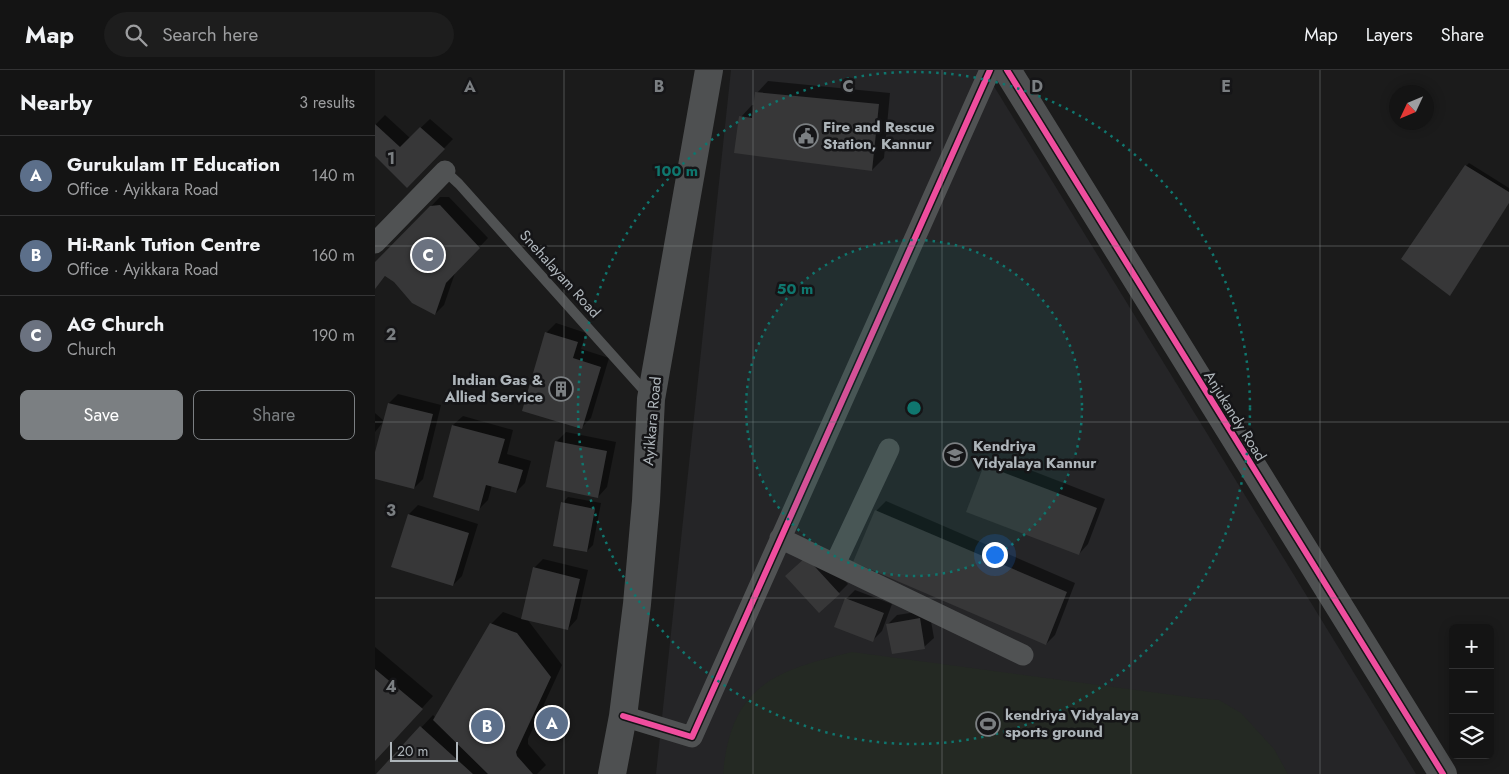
<!DOCTYPE html>
<html lang="en">
<head>
<meta charset="utf-8">
<style>
	body { margin:0; font-family:Jost,sans-serif; background:#1d1d1d; color:#f1f3f6 }
	.controls { position:absolute; right:15px; bottom:15px; display:grid; overflow:hidden; border-radius:8px; box-shadow:0 2px 12px #0003 }
	.controls button { width:45px; height:45px; display:grid; place-items:center; padding:0; border:0; border-bottom:1px solid #333334; background:#141414; color:#f1f3f6; font:25px sans-serif }
	.compass { position:absolute; left:1014px; top:15px; width:45px; height:45px; border-radius:50%; background:#141414; box-shadow:0 2px 12px #0003; rotate:226deg }
	.scale { position:absolute; left:15px; bottom:12px; width:68px; box-sizing:border-box; padding-left:5px; border:2px solid #aeb5ba; border-top:0; font-size:14px; line-height:18px; white-space:nowrap; color:#aeb5ba; -webkit-text-stroke:4px #151517; paint-order:stroke }
	.you { position:absolute; left:619px; top:484px; width:18px; height:18px; margin:-12px; border:4px solid #fff; border-radius:50%; background:#1a73e8; box-shadow:0 0 0 8px #1a73e833 }
	.badge { display:grid; place-items:center; width:32px; height:32px; border-radius:50%; background:#7b7f82; color:#fff; font-size:16px; font-weight:700 }
	.pin { position:absolute; translate:-50% -50%; border:2px solid #fff; box-shadow:0 1px 5px #0006 }
	.list { margin:0; padding:0; list-style:none }
	h2 { display:flex; justify-content:space-between; align-items:center; height:65px; margin:0; padding:0 20px; font-size:21px }
	h2 small { font-size:16px; font-weight:400; color:#9d9ea0 }
	.list li { display:grid; grid-template-columns:32px 1fr auto; gap:15px; align-items:center; box-sizing:border-box; height:80px; padding:0 20px; border-top:1px solid #333334 }
	.list b { display:block; font-size:19px; white-space:nowrap }
	.list p { margin:0; font-size:16px; white-space:nowrap; color:#9d9ea0 }
	.list em { font-size:16px; font-style:normal; color:#9d9ea0 }
	.actions { display:flex; gap:10px; padding:15px 20px }
	.actions a { flex:1; padding:11px 0; border:1px solid #7b7f82; border-radius:8px; text-align:center; font-size:18px; color:#7b7f82 }
	.actions .main { background:#7b7f82; color:#fff }
	.icon { flex:none; width:28px; height:28px; fill:none; stroke:currentColor; stroke-width:2; stroke-linecap:round; stroke-linejoin:round }
	.map { position:relative; flex:none; width:1134px; height:704px; overflow:hidden }
	header { display:flex; align-items:center; gap:30px; box-sizing:border-box; height:70px; padding:0 25px; background:#141414; border-bottom:1px solid #333334 }
	header strong { font-size:24px }
	nav { display:flex; gap:28px; margin-inline-start:auto; font-size:18px }
	.search { width:350px; height:45px; background:#1d1d1d; display:flex; align-items:center; gap:12px; box-sizing:border-box; padding:0 18px; border-radius:28px; color:#9d9ea0; font-size:19px }
	main { display:flex }
	aside { flex:1; background:#141414 }
	.map>svg:first-child { display:block }
	.built { fill:#252527 }
	.green { fill:#242923 }
	.shadow { fill:#0007 }
	.building { fill:#373738 }
	.lines { fill:none; stroke-linecap:round; stroke-linejoin:round }
	.lane { stroke:#505253; stroke-width:10 }
	.street { stroke:#505253; stroke-width:21 }
	.secondary { stroke:#4e5051; stroke-width:28 }
	.cycleway-casing { stroke:#151517; stroke-width:9 }
	.cycleway { stroke:#ef4d9e; stroke-width:6 }
	.grid { fill:none; stroke:#7b7f82; stroke-width:1; stroke-opacity:0.55 }
	.ring { fill:none; stroke:#0f766e; stroke-width:2.5; stroke-dasharray:2.5 5 }
	.labels { text-anchor:middle; stroke-width:5; stroke-linejoin:round; paint-order:stroke }
	.poi-label { font-size:15px; font-weight:bold; fill:#aeb5ba; stroke:#151517; text-anchor:start }
	.street-label { font-size:15px; fill:#aeb5ba; stroke:#151517 }
	.grid-label { font-size:16px; text-anchor:middle; font-weight:bold; fill:#7b7f82; stroke:#151517; stroke-width:5; stroke-linejoin:round; paint-order:stroke }
	.centre { fill:#0f766e; stroke:#151517; stroke-width:2.5 }
	.ring-label { font-size:15px; text-anchor:middle; font-weight:bold; fill:#0f766e; stroke:#151517; stroke-width:5; stroke-linejoin:round; paint-order:stroke }
</style>
</head>
<body>
<header>
<strong>Map</strong>
<div class="search"><svg class="icon" aria-label="search" viewBox="0 0 24 24"><circle cx="10" cy="10" r="6"/><path d="M15 15l6 6"/></svg>Search here</div>
<nav><a>Map</a><a>Layers</a><a>Share</a></nav>
</header>
<main>
<aside>
<h2>Nearby<small>3 results</small></h2>
<ul class="list">
<li><span class="badge" style="background:#5c6f8a">A</span><div><b>Gurukulam IT Education</b><p>Office · Ayikkara Road</p></div><em>140 m</em></li>
<li><span class="badge" style="background:#5c6f8a">B</span><div><b>Hi-Rank Tution Centre</b><p>Office · Ayikkara Road</p></div><em>160 m</em></li>
<li><span class="badge" style="background:#6b7280">C</span><div><b>AG Church</b><p>Church</p></div><em>190 m</em></li>
</ul>
<div class="actions"><a class="main">Save</a><a>Share</a></div>
</aside>
<div class="map">
<svg width="1134" height="704" viewBox="0 0 1134 704">
	<rect width="100%" height="100%" fill="#1b1b1b"/>
	<path class="built" d="M 356,0 L 609,0 L 1041,704 L 281,704 Z"/>
	<path class="green" d="M 477,582 L 821,628 L 844,630 L 866,643 L 899,679 L 913,704 L 348,704 C 356,615 399,601 477,582 Z"/>
	<path class="shadow" d="M 393,11 L 515,23 L 509,88 L 497,100 L 366,47 L 377,35 L 380,35 L 382,23 Z
		M 10,45 L 35,68 L 55,49 L 78,69 L 32,116 L 0,85 L 0,55 Z
		M 1094,93 L 1134,118 L 1134,132 L 1075,225 L 1091,96 Z
		M 65,127 L 74,127 L 113,168 L 80,203 L 69,235 L 60,244 L 11,205 L 0,218 L 0,194 Z
		M 181,253 L 211,263 L 206,279 L 234,288 L 216,348 L 207,357 L 171,263 Z
		M 23,324 L 66,335 L 48,409 L 39,418 L 0,408 L 0,387 L 14,333 Z
		M 0,343 L 9,351 L 0,362 Z
		M 88,346 L 138,360 L 132,384 L 156,391 L 150,413 L 141,422 L 117,415 L 113,430 L 104,439 L 59,426 L 78,355 Z
		M 191,362 L 241,372 L 232,417 L 223,427 L 182,371 Z
		M 619,386 L 730,429 L 713,474 L 704,484 L 610,395 Z
		M 193,427 L 226,433 L 218,475 L 212,481 L 187,433 Z
		M 511,431 L 700,513 L 680,565 L 671,574 L 480,492 L 502,440 Z
		M 43,435 L 103,454 L 87,506 L 78,515 L 34,444 Z
		M 441,479 L 473,514 L 464,523 L 412,506 Z
		M 168,489 L 213,500 L 202,549 L 193,559 L 152,549 L 187,595 L 153,669 L 153,674 L 171,695 L 162,704 L 3,704 L 58,645 L 61,648 L 116,554 L 128,542 L 147,549 L 159,498 Z
		M 480,520 L 517,534 L 507,561 L 498,570 L 471,529 Z
		M 554,540 L 559,568 L 549,577 L 513,554 L 522,545 Z
		M 0,577 L 58,626 L 0,690 Z"/>
	<path class="building" d="M 380,22 L 504,34 L 497,101 L 359,83 L 364,46 L 377,48 Z
		M 0,54 L 25,77 L 45,57 L 70,79 L 32,118 L 0,86 Z
		M 1090,95 L 1134,122 L 1134,133 L 1075,226 L 1026,189 Z
		M 65,135 L 105,178 L 71,213 L 60,245 L 37,233 L 19,212 L 10,206 L 0,219 L 0,192 L 55,136 Z
		M 170,262 L 203,272 L 198,288 L 226,297 L 207,359 L 147,341 Z
		M 13,333 L 58,344 L 39,419 L 0,409 L 0,382 Z
		M 77,355 L 130,369 L 123,393 L 148,400 L 141,423 L 111,415 L 104,441 L 58,427 Z
		M 180,371 L 232,381 L 223,428 L 171,417 Z
		M 609,395 L 722,438 L 704,485 L 591,442 Z
		M 186,432 L 220,439 L 212,482 L 178,476 Z
		M 500,440 L 692,522 L 671,575 L 478,492 Z
		M 33,444 L 94,463 L 78,516 L 16,497 Z
		M 431,487 L 465,524 L 444,543 L 410,506 Z
		M 158,497 L 205,509 L 193,560 L 146,549 Z
		M 470,528 L 509,543 L 498,572 L 459,557 Z
		M 545,548 L 550,579 L 517,584 L 511,554 Z
		M 115,553 L 142,563 L 176,607 L 141,682 L 142,686 L 158,704 L 113,704 L 58,650 Z
		M 0,599 L 48,639 L 0,691 Z
		M 45,656 L 98,704 L 1,704 Z"/>
	<g class="lines">
		<path class="lane" d="M 70,101 L 84,114 L 274,326"/>
		<path class="street" d="M 0,173 L 70,101
			M 405,468 L 648,585
			M 460,494 L 514,379
			M 248,646 L 317,667 L 615,0"/>
		<path class="secondary" d="M 632,0 L 1068,704
			M 237,704 L 248,646 L 262,534 L 271,431 L 276,329 L 334,0"/>
		<g class="cycleway-casing">
			<path id="cycleway" d="M 632,0 L 1068,704
				M 248,646 L 317,667 L 615,0"/>
		</g>
		<use href="#cycleway" class="cycleway"/>
	</g>
	<path class="grid" d="M 189,0 L 189,704M 378,0 L 378,704M 567,0 L 567,704M 756,0 L 756,704M 945,0 L 945,704M 0,176 L 1134,176M 0,352 L 1134,352M 0,528 L 1134,528"/>
	<circle cx="539" cy="338" r="168" fill="#0f766e" fill-opacity=".12"/>
	<g class="ring">
		<circle cx="539" cy="338" r="168"/>
		<circle cx="539" cy="338" r="336"/>
	</g>
	<defs>
		<g id="civic-ring" transform="scale(1.25)"><circle r="9.5" fill="#151517" stroke="#7b7f82" stroke-width="1.5"/><path d="M-.6-6.5H3V-4.5H.6V-3L4-1V1h2V6H-6V1h2V-1L-.6-3ZM-1.2 2.5V6h2.4V2.5Z" fill="#7b7f82"/></g>
		<g id="building-ring" transform="scale(1.25)"><circle r="9.5" fill="#151517" stroke="#7b7f82" stroke-width="1.5"/><path d="M-4-6H4V6H1V3H-1V6H-4ZM-2.5-4.3h1.7v1.8h-1.7ZM.8-4.3h1.7v1.8H.8ZM-2.5-1h1.7V.8h-1.7ZM.8-1h1.7V.8H.8Z" fill="#7b7f82"/></g>
		<g id="school-ring" transform="scale(1.25)"><circle r="9.5" fill="#151517" stroke="#7b7f82" stroke-width="1.5"/><path d="M0-5L7-2L0 1L-7-2ZM-4 1L0 2.5L4 1V4Q0 6-4 4Z" fill="#7b7f82"/></g>
		<g id="stadium-ring" transform="scale(1.25)"><circle r="9.5" fill="#151517" stroke="#7b7f82" stroke-width="1.5"/><path d="M0-5a6.5 5 0 1 0 0 10a6.5 5 0 1 0 0-10ZM-3.5-1.8h7v3.6h-7Z" fill="#7b7f82"/></g>
	</defs>
	<g fill-rule="evenodd">
		<use href="#civic-ring" x="431" y="66"/>
		<use href="#building-ring" x="186" y="319"/>
		<use href="#school-ring" x="580" y="385"/>
		<use href="#stadium-ring" x="613" y="654"/>
	</g>
	<g class="labels">
		<g class="poi-label">
			<text x="448" y="62">Fire and Rescue<tspan x="448" dy="17">Station, Kannur</tspan></text>
			<text x="168" y="315" text-anchor="end">Indian Gas &amp;<tspan x="168" dy="17">Allied Service</tspan></text>
			<text x="598" y="381">Kendriya<tspan x="598" dy="17">Vidyalaya Kannur</tspan></text>
			<text x="630" y="650">kendriya Vidyalaya<tspan x="630" dy="17">sports ground</tspan></text>
		</g>
		<g class="street-label">
			<text transform="translate(185 204) rotate(48)" y="5">Snehalayam Road</text>
			<text transform="translate(860 346) rotate(58)" y="5">Anjukandy Road</text>
			<text transform="translate(277 351) rotate(-85)" y="5">Ayikkara Road</text>
		</g>
	</g>
	<g class="grid-label">
		<text x="95" y="22">A</text>
		<text x="284" y="22">B</text>
		<text x="473" y="22">C</text>
		<text x="662" y="22">D</text>
		<text x="851" y="22">E</text>
		<text x="16" y="94">1</text>
		<text x="16" y="270">2</text>
		<text x="16" y="446">3</text>
		<text x="16" y="622">4</text>
	</g>
	<circle cx="539" cy="338" r="8" class="centre"/>
	<g class="ring-label">
		<text x="301" y="106">100 m</text>
		<text x="420" y="224">50 m</text>
	</g>
</svg>
<div class="controls">
<button>+</button>
<button>−</button>
<button><svg class="icon" aria-label="layers" viewBox="0 0 24 24"><path d="M12 4l9 5-9 5-9-5zM3 14l9 5 9-5"/></svg></button>
</div>
<svg class="compass" viewBox="-18 -18 36 36"><path d="M0-13l5 13h-10z" fill="#e53935"/><path d="M0 13l5-13h-10z" fill="#9d9ea0"/></svg>
<div class="scale">20 m</div>
<div class="you"></div>
<div class="pin badge" style="left:177px;top:653px;background:#5c6f8a">A</div>
<div class="pin badge" style="left:112px;top:656px;background:#5c6f8a">B</div>
<div class="pin badge" style="left:53px;top:185px;background:#6b7280">C</div>
</div>
</main>
</body>
</html>
